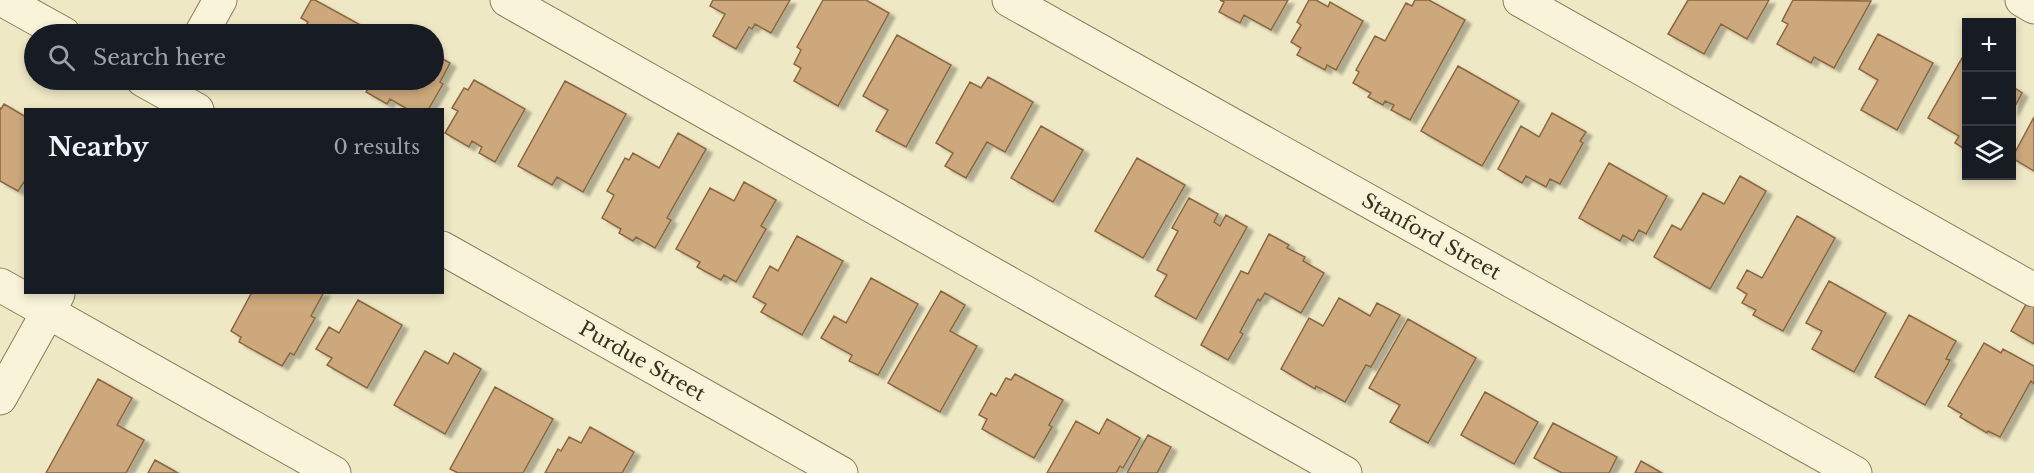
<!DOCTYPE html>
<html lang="en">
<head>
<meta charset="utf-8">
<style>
	body { margin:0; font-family:"Libre Baskerville",serif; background:#20242c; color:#f1f3f6 }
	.controls { position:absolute; right:18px; top:18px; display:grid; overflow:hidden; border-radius:0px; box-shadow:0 3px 9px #0003 }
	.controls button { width:54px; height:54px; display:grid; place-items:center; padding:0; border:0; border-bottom:2px solid #363941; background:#171b24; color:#f1f3f6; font:30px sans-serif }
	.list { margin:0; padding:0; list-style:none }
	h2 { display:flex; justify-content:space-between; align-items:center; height:78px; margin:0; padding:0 24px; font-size:26px }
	h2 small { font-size:20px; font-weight:400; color:#9ea1a6 }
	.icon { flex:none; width:33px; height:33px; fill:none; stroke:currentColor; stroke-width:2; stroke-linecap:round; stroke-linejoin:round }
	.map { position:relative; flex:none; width:2034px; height:473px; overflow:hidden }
	.search { position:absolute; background:#171b24; box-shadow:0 3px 9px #0003; left:24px; top:24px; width:420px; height:66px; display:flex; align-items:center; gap:15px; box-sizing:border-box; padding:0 21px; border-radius:33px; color:#9ea1a6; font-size:22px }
	.panel { position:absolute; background:#171b24; box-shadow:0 3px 9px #0003; left:24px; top:108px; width:420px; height:186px; border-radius:0px }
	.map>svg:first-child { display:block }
	.building { fill:#cda87b; stroke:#8a6740; stroke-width:1.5; filter:url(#shadow) }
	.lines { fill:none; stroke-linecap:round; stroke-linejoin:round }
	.minor-casing { stroke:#8a7a5b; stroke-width:35 }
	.minor { stroke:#f9f4d9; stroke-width:33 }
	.labels { text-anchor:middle; stroke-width:6; stroke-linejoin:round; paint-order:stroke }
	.street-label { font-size:20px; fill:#3a301f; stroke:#f6f1d5 }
</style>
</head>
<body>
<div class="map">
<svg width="2034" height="473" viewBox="0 0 2034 473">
	<defs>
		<filter id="shadow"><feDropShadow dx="6" dy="4" stdDeviation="1.5" flood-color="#0004"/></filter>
	</defs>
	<rect width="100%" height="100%" fill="#efe8c5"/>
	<path class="building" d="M 311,0 L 315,0 L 375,33 L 301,34 L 308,22 L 301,18 Z
		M 713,0 L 790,0 L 771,33 L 755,24 L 752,29 L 749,27 L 736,49 L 713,36 L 725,14 L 710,6 Z
		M 823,0 L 866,0 L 889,13 L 838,106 L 794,81 L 801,68 L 794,64 L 801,50 L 797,47 Z
		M 1220,0 L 1288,0 L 1271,30 L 1244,15 L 1240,23 L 1219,12 L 1224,2 Z
		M 1309,0 L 1316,0 L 1328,7 L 1330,2 L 1363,21 L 1336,70 L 1327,65 L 1325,70 L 1297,55 L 1301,48 L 1291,42 L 1301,25 L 1297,22 Z
		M 1415,0 L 1429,0 L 1465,20 L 1410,120 L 1391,110 L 1394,105 L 1385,101 L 1383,105 L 1368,97 L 1371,93 L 1353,83 L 1359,72 L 1356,70 L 1375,36 L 1385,41 L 1406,3 L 1412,6 Z
		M 1688,0 L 1769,0 L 1747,39 L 1721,24 L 1704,54 L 1668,34 Z
		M 1793,0 L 1871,1 L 1834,68 L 1814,57 L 1811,63 L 1777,44 L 1788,24 L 1782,21 Z
		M 1878,34 L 1933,63 L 1897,130 L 1861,110 L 1878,80 L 1859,69 Z
		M 897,35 L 951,65 L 906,147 L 876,131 L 888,110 L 863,96 Z
		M 434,54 L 450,63 L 440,82 L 443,84 L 428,110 L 409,110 L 390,99 L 387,104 L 366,92 L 373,80 L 434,80 Z
		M 1962,58 L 1966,60 L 1966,150 L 1955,143 L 1959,136 L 1928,118 Z
		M 1458,66 L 1519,101 L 1482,166 L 1421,131 Z
		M 988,77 L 1033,102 L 1005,152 L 987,142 L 966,178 L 945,166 L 953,153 L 936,143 L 970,82 L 981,88 Z
		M 474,80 L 525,109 L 495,162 L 479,153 L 482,147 L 472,141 L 469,147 L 445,133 L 458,111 L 452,108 L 464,88 L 468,90 Z
		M 565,81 L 626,114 L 583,192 L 557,177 L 552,185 L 518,166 Z
		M 2012,86 L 2022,93 L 2012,112 Z
		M 4,104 L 26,117 L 26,179 L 18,191 L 0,181 L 0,108 L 1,109 Z
		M 1552,113 L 1586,132 L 1580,141 L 1583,143 L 1560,184 L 1550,179 L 1546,187 L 1526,176 L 1522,183 L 1498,169 L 1521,126 L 1539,137 Z
		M 2034,117 L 2034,171 L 2012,158 Z
		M 1041,126 L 1083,150 L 1053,202 L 1011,178 Z
		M 678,133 L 706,149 L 667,218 L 671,220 L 655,248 L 636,237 L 633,241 L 619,233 L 621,229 L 602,218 L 614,195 L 607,191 L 625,158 L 629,160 L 633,153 L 659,168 Z
		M 1137,158 L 1185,185 L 1143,258 L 1095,231 Z
		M 1609,163 L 1667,196 L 1646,234 L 1639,230 L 1633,241 L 1623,235 L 1620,241 L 1579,218 Z
		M 1740,176 L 1766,191 L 1710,289 L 1654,257 L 1672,225 L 1681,230 L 1703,193 L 1724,204 Z
		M 744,182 L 776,200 L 761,226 L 766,229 L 736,282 L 724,275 L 721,280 L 697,267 L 700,262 L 676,249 L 710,188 L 734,201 Z
		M 1189,198 L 1218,214 L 1214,222 L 1220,226 L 1226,215 L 1247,227 L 1196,319 L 1155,296 L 1167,275 L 1157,270 L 1178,231 L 1172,228 Z
		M 1797,216 L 1835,238 L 1783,331 L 1753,315 L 1756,310 L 1742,303 L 1747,294 L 1737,288 L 1747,270 L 1762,278 Z
		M 1269,234 L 1289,245 L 1287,248 L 1305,257 L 1303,261 L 1324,273 L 1301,313 L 1265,293 L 1260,301 L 1258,299 L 1240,332 L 1243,334 L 1228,360 L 1201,345 L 1241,271 L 1248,274 Z
		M 797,236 L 843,261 L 802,335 L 761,312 L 766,304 L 753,297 L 770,266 L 778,271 Z
		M 871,278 L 918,304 L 878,375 L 849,361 L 852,355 L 821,338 L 834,316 L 846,323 Z
		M 1829,281 L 1886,313 L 1854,372 L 1812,349 L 1822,331 L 1806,323 Z
		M 941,291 L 965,305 L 950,331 L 977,346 L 940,412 L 888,383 Z
		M 252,292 L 324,292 L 311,316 L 315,318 L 294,355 L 290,353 L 282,366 L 239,342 L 241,337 L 231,331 Z
		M 1339,298 L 1370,316 L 1377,303 L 1400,315 L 1371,367 L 1366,365 L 1345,402 L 1316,386 L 1315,389 L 1281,369 L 1309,318 L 1323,326 Z
		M 2029,299 L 2034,302 L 2034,344 L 2011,331 Z
		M 358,300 L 402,325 L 367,388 L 327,365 L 332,358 L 316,349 L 329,327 L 339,333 Z
		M 1909,315 L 1956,341 L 1946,359 L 1950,360 L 1925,405 L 1875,377 Z
		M 1408,319 L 1476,358 L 1428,443 L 1390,422 L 1400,405 L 1369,388 Z
		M 1984,343 L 2001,353 L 2003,349 L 2034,366 L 2034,384 L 2031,381 L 2000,437 L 1988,431 L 1987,433 L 1960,417 L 1962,414 L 1948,406 Z
		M 425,351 L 448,364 L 454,353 L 481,369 L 445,434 L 394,405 Z
		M 1015,374 L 1063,400 L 1049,425 L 1052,427 L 1034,458 L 982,429 L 987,419 L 979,415 L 991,393 L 996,396 L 1006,378 L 1011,380 Z
		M 98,379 L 132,398 L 117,425 L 144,440 L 126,473 L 46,473 Z
		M 495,387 L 553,419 L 523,473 L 458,473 L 450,469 Z
		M 1485,392 L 1538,422 L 1514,464 L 1461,435 Z
		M 1107,419 L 1140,438 L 1123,468 L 1120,466 L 1116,473 L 1047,473 L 1076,421 L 1099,434 Z
		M 1553,423 L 1617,457 L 1609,473 L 1562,473 L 1534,458 Z
		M 590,427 L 634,452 L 622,473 L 545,473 L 558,449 L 561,451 L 569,437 L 581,443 Z
		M 1148,435 L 1171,447 L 1157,473 L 1127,473 Z
		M 155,460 L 178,473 L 148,473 Z
		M 1641,461 L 1662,473 L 1635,473 Z"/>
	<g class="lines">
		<g class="minor-casing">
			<g id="minor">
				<path d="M 3,0 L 64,34"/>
				<path d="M 507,0 L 1345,473"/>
				<path id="s1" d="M 1009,0 L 1855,473"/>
				<path d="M 1520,0 L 2034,290"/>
				<path d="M 2022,0 L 2034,7"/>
				<path d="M 201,34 L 220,0"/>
				<path d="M 143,80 L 197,110"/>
				<path id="s2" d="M 442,248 L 841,473"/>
				<path d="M 0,285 L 334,473"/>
				<path d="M 0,398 L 58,294"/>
			</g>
		</g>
		<use href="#minor" class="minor"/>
	</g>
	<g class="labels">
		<g class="street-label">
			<text dy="7" stroke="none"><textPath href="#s1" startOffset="484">Stanford Street</textPath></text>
			<text dy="7" stroke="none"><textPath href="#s2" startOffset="230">Purdue Street</textPath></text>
		</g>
	</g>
</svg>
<div class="controls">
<button>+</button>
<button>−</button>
<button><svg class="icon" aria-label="layers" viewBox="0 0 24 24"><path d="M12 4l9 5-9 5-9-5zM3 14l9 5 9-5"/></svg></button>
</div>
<div class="search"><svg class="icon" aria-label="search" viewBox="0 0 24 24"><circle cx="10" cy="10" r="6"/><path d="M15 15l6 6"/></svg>Search here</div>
<section class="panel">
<h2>Nearby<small>0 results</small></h2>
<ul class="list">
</ul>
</section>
</div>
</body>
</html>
